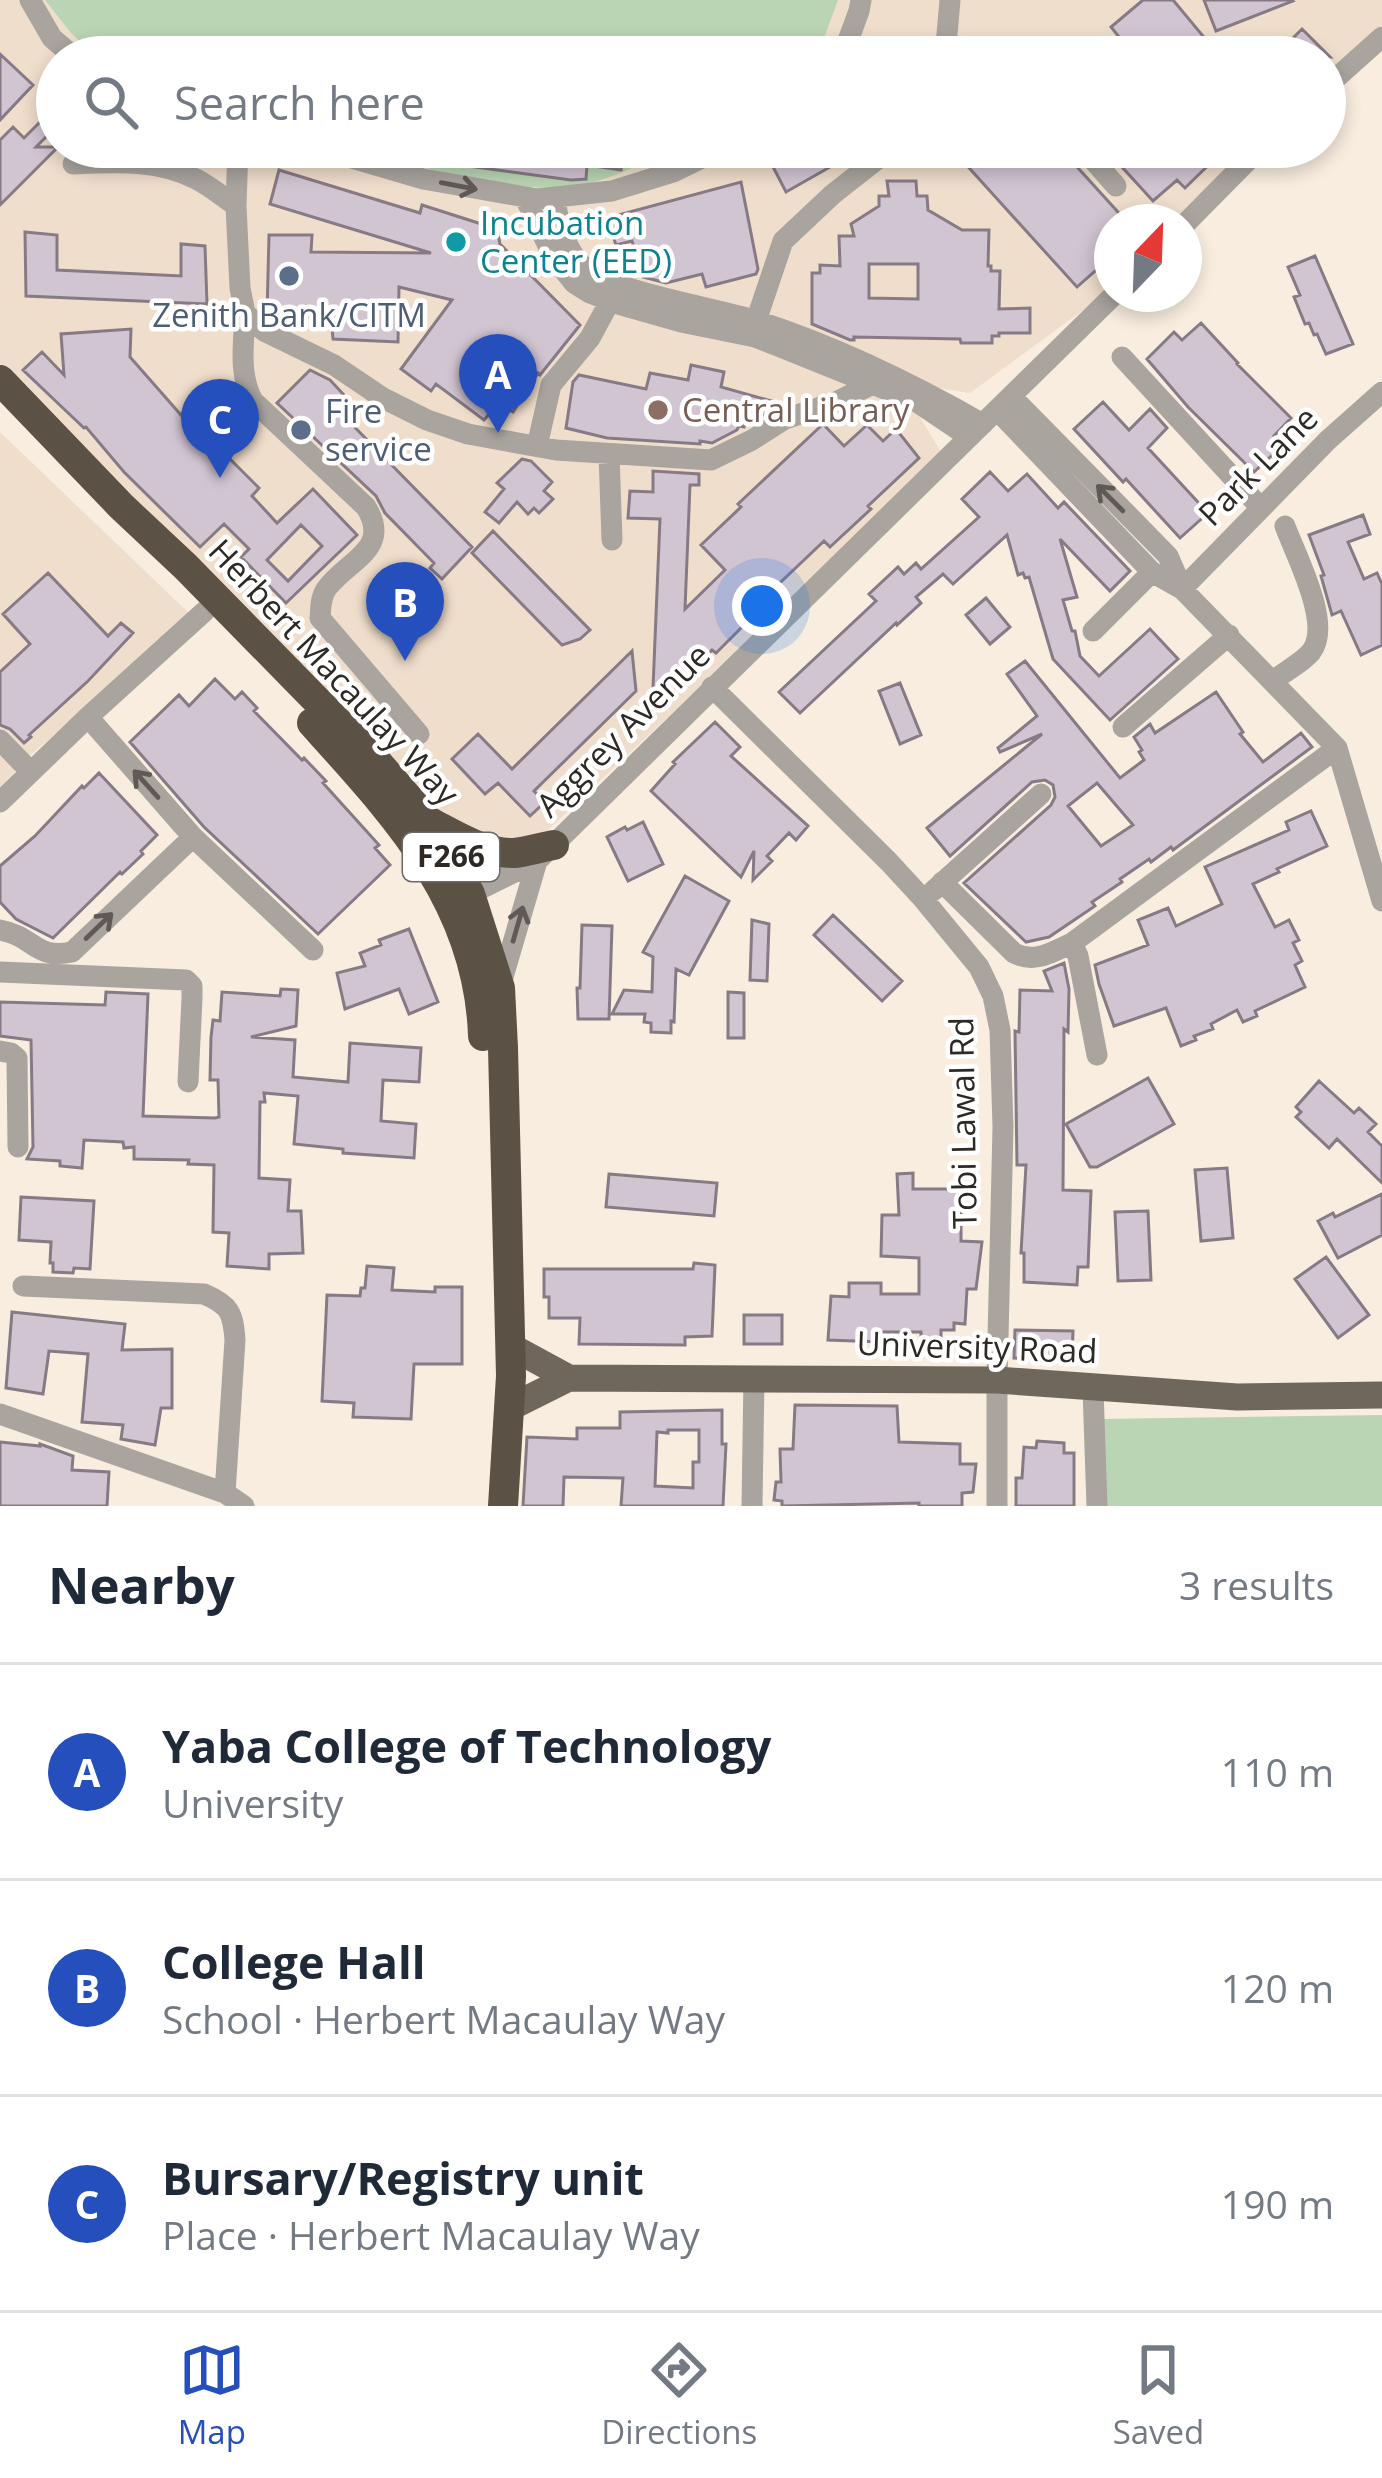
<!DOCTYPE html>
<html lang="en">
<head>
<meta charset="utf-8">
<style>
	body { margin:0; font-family:"Open Sans",sans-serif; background:#f2f2f3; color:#1f2937 }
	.compass { position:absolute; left:1094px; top:204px; width:108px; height:108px; border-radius:50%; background:#fff; box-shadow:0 6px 18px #0003; rotate:23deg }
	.you { position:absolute; left:762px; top:606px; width:42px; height:42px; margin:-30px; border:9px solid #fff; border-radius:50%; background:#1a73e8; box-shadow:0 0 0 18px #1a73e833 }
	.badge { display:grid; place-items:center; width:78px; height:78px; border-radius:50%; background:#244fbd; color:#fff; font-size:39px; font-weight:700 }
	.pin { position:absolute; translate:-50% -99px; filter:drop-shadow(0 3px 6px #0008) }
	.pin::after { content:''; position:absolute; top:63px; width:42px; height:36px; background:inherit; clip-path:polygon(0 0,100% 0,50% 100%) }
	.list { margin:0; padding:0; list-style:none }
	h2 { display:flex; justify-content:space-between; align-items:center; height:156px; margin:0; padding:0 48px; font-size:51px }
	h2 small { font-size:39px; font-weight:400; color:#747a83 }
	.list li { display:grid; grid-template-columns:78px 1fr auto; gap:36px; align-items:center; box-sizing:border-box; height:216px; padding:0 48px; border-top:3px solid #e0e1e3 }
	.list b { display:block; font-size:45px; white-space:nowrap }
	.list p { margin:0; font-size:39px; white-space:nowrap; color:#747a83 }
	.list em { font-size:39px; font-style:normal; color:#747a83 }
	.icon { flex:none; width:66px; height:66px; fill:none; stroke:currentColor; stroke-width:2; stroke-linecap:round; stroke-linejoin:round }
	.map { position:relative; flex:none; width:1382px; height:1506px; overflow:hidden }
	.search { position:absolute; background:#fff; box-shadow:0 6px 18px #0003; left:36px; right:36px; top:36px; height:132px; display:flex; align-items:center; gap:30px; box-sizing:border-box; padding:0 42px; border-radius:66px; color:#747a83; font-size:45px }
	.sheet { height:804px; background:#fff }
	nav { display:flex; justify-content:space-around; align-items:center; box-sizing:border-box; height:168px; border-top:3px solid #e0e1e3; background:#fff; font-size:33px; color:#747a83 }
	nav a { display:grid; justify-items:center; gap:6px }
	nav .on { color:#244fbd }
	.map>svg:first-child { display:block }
	.built { fill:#f0decc }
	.green { fill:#bad5b3 }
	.building { fill:#d2c5d2; stroke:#867a85; stroke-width:3; fill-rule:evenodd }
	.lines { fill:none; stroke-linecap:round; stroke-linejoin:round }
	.minor { stroke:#a9a49e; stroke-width:21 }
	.major { stroke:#6f675c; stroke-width:27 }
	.highway { stroke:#5b5145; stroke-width:30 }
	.oneway { stroke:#5f5a55 }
	.culture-dot { fill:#0f9aa8; stroke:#fff; stroke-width:4.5 }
	.service-dot { fill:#5c6f8a; stroke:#fff; stroke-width:4.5 }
	.education-dot { fill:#8d6e63; stroke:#fff; stroke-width:4.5 }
	.labels { text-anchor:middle; stroke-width:9; stroke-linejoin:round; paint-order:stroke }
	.shield { fill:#fff; stroke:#6d6966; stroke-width:3 }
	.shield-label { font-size:30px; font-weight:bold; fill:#2e2924 }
	.culture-label { font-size:33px; fill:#0d838f; stroke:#fff; text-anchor:start }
	.service-label { font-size:33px; fill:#4e5e75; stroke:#fff }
	.education-label { font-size:33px; fill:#785e54; stroke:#fff; text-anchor:start }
	.street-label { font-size:33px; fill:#2e2924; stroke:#fff }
</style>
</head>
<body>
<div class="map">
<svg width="1382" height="1506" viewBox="0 0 1382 1506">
	<rect width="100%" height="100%" fill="#f9eddf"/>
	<path class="built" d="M 0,0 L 1382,0 L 1382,25 L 1325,80 L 1325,57 L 57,57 L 57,147 L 1256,147 L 1180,222 L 1112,222 L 1112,289 L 970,393 L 924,386 L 915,409 L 944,457 L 550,828 L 529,845 L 507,846 L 447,821 L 0,364 Z
		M 0,432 L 193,617 L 28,757 L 0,788 Z"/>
	<path class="green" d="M 45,0 L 838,0 L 817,57 L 97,57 L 71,33 Z
		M 358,147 L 680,147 C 651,158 624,174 594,182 C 529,201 421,168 358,147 Z
		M 1382,1415 L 1382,1506 L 1102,1506 L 1101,1419 Z"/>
	<path class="building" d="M 1143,0 L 1173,0 L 1203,36 L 1193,40 L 1207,57 L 1135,57 L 1111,27 Z
		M 1204,0 L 1292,0 L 1293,1 L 1216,31 Z
		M 1302,29 L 1330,57 L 1274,57 Z
		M 0,54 L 33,85 L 0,120 Z
		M 57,105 L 57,126 L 36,147 L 58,147 L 0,205 L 0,140 L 13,127 L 24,138 Z
		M 402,147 L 625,147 L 621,170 L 587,165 L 586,179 L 571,180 L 402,157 Z
		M 790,147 L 865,147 L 786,192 L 769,159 Z
		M 975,147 L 1059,147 L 1127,222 L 1112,222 L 1112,256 L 1077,287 L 961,159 Z
		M 1145,147 L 1227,147 L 1185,188 L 1177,180 L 1153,201 L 1122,167 Z
		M 279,170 L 420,213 L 422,205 L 497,229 L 500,244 L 580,325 L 540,375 L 538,373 L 513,412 L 499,403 L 484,420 L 436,384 L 431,391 L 401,369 L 452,300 L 399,287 L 398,342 L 333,339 L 331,316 L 273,319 L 267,314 L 269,235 L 312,235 L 311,252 L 431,253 L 270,204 Z
		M 887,181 L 916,181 L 917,196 L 927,196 L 928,210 L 962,230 L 989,230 L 988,266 L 991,266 L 991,271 L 1000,271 L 999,309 L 1030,308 L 1030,333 L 999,333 L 999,336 L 992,336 L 992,343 L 961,343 L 960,339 L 854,337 L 854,340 L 850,340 L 812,324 L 812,273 L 820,273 L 820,265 L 840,266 L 839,236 L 854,236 L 851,224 L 879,206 L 879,196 L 889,196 ZM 869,264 L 918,264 L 918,299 L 869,298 Z
		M 741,182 L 758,269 L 756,274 L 706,287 L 702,274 L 666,283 L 643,277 L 632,241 L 616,245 L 607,218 Z
		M 25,232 L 57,235 L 57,270 L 181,276 L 181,244 L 205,246 L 207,304 L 26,296 Z
		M 1315,256 L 1353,344 L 1326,354 L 1317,334 L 1314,335 L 1309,323 L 1305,324 L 1294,297 L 1300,295 L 1288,267 Z
		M 1201,323 L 1238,363 L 1237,364 L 1291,418 L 1274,436 L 1283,445 L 1254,472 L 1188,407 L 1147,359 L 1174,332 L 1182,340 Z
		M 131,329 L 130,357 L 181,415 L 183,412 L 259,488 L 252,496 L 277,523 L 313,489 L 357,535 L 286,603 L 241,557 L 249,549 L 224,524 L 200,547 L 124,472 L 86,427 L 84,428 L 23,370 L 42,352 L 64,375 L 61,334 ZM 301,525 L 322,546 L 288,581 L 267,560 Z
		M 691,365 L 724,372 L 721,387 L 782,404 L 764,415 L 747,411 L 744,427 L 739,426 L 737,430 L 712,443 L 700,441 L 700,444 L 607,438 L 566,428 L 573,382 L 579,375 L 646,389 L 650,373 L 688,380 Z
		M 310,370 L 330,380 L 343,394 L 332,404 L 472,547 L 442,579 L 430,568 L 434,563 L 385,513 L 376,496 L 277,403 Z
		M 1103,402 L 1129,430 L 1150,409 L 1167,428 L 1148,448 L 1208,513 L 1180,538 L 1126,479 L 1123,482 L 1074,429 Z
		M 823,424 L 844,446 L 867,425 L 883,441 L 896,429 L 919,458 L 868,506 L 871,509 L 830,547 L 824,541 L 743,618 L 747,622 L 716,653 L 712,650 L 652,712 L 660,519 L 628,518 L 630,491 L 653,492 L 653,471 L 699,474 L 699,485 L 690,485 L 685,609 L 725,570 L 701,545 L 741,507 L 738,504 Z
		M 522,459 L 531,461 L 552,482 L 544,491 L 553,499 L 539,513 L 534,508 L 528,514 L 517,502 L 499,523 L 485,512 L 504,489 L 497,483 Z
		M 990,472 L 1008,491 L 1027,474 L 1058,508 L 1064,502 L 1130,571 L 1110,591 L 1060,539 L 1077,597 L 1063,600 L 1072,631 L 1075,631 L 1080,656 L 1099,676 L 1150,629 L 1178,659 L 1110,720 L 1053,659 L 1029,577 L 1025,578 L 1023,573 L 1018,575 L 1007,535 L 953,584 L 943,574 L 916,597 L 921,603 L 897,625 L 896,623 L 800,713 L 779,692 L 876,601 L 869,594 L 898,567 L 904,574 L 916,563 L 921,569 L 979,517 L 962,499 Z
		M 1363,515 L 1370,534 L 1348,542 L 1364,579 L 1377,573 L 1382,584 L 1382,645 L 1361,655 L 1341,611 L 1332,615 L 1321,576 L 1324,575 L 1309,535 Z
		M 493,531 L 590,630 L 580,639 L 562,645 L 472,553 Z
		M 48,573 L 108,636 L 121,623 L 133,633 L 88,681 L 29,735 L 31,737 L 24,743 L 10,729 L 0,725 L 0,672 L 30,644 L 3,614 Z
		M 986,598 L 1010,627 L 990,644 L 966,615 Z
		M 632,651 L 636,691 L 534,791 L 545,802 L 530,816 L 498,783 L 485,794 L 452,759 L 478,734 L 512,769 Z
		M 1025,661 L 1120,778 L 1144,760 L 1139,752 L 1142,750 L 1134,737 L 1150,724 L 1155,733 L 1216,692 L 1243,732 L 1240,734 L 1263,762 L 1301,733 L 1312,747 L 1173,850 L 1171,847 L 1151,862 L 1149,859 L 1120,879 L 1122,882 L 1092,902 L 1095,906 L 1049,937 L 1026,942 L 964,883 L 1051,805 L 1055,797 L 1053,785 L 1045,780 L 1032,782 L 950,856 L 927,828 L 1042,734 L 1000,752 L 998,748 L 1037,716 L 1007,674 ZM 1097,783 L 1133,825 L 1101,846 L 1068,806 Z
		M 215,679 L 235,699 L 242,692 L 257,708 L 254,711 L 302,760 L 304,758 L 326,781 L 323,783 L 379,845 L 375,848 L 390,865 L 318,934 L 204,827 L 130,742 L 179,695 L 189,706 Z
		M 900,683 L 921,735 L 900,744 L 879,691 Z
		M 715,722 L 740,747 L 731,756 L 808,826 L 796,840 L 789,833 L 767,856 L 772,861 L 753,880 L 754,851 L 741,877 L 651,791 L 675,764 L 673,762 Z
		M 99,773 L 157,835 L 141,851 L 143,854 L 122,874 L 120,872 L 53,938 L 16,919 L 0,902 L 0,866 L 35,836 L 82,786 L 84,788 Z
		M 1311,811 L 1327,846 L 1277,869 L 1279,872 L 1253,884 L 1275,927 L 1289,920 L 1299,940 L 1293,943 L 1302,961 L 1295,965 L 1305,987 L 1255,1011 L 1257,1016 L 1243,1022 L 1237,1010 L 1211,1024 L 1213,1029 L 1194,1036 L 1196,1040 L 1181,1046 L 1166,1008 L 1114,1026 L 1099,984 L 1095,965 L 1148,945 L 1138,920 L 1168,908 L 1176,926 L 1222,904 L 1205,867 L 1289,830 L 1286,822 Z
		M 643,822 L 663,864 L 628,881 L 607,837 L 625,827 L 627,830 Z
		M 685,876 L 729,901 L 689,975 L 676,969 L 674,1022 L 671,1021 L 671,1033 L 651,1032 L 651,1023 L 644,1022 L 645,1014 L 612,1014 L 624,990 L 652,992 L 653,957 L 643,952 Z
		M 833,915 L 902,981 L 882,1001 L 814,935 Z
		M 752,920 L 769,924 L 767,981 L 750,980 Z
		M 582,925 L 612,926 L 609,1019 L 578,1019 L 577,988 L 580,988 Z
		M 409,929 L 438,1002 L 409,1014 L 399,989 L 345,1009 L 337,973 L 365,966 L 360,953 L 381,945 L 379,940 Z
		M 1064,963 L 1069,989 L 1068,1032 L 1064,1029 L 1063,1190 L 1091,1191 L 1088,1267 L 1078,1267 L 1077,1285 L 1024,1282 L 1024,1253 L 1021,1253 L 1026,1165 L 1017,1165 L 1015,1031 L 1019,1032 L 1020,990 L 1052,991 L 1044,971 Z
		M 281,989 L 298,990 L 296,1026 L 251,1037 L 295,1040 L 293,1077 L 348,1082 L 350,1043 L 421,1048 L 419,1082 L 383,1080 L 381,1121 L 416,1124 L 414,1158 L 343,1153 L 343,1149 L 294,1144 L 298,1096 L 264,1093 L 265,1102 L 260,1102 L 259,1178 L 290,1180 L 288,1211 L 301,1211 L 303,1253 L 269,1254 L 269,1269 L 227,1266 L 229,1233 L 213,1232 L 214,1165 L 188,1164 L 189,1160 L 134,1159 L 134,1147 L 124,1148 L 123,1142 L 84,1140 L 82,1168 L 60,1166 L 60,1161 L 27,1159 L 33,1147 L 31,1040 L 0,1036 L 0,1002 L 105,1005 L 106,992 L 148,994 L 143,1116 L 215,1118 L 219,1117 L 218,1080 L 210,1080 L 211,1037 L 213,1020 L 220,1021 L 222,992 L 280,996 Z
		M 728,992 L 744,993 L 744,1038 L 728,1038 Z
		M 1148,1078 L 1174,1124 L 1097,1167 L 1090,1167 L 1066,1124 Z
		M 1319,1081 L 1354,1113 L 1359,1108 L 1376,1124 L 1368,1132 L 1382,1146 L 1382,1183 L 1337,1139 L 1329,1148 L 1296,1117 L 1301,1112 L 1296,1107 Z
		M 1227,1168 L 1233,1238 L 1201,1241 L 1195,1170 Z
		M 913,1173 L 913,1189 L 961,1189 L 961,1241 L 982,1242 L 976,1289 L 967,1289 L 965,1324 L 954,1323 L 954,1330 L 941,1330 L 941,1342 L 921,1342 L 921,1332 L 881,1332 L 881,1342 L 828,1340 L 831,1296 L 849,1297 L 849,1283 L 881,1283 L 881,1294 L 919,1294 L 919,1258 L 881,1256 L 882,1215 L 899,1215 L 897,1174 Z
		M 609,1174 L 717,1183 L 714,1216 L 606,1207 Z
		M 1382,1194 L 1382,1235 L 1338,1258 L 1318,1221 L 1333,1213 L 1335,1217 Z
		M 21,1197 L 94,1201 L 90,1269 L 74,1268 L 73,1273 L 53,1272 L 53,1263 L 50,1263 L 51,1242 L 19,1240 Z
		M 1148,1211 L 1151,1280 L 1118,1281 L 1115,1212 Z
		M 1326,1257 L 1369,1315 L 1338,1338 L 1295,1279 Z
		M 694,1263 L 715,1265 L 712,1336 L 685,1337 L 685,1345 L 579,1344 L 580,1318 L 549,1318 L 549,1297 L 544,1297 L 544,1269 L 693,1269 Z
		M 367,1266 L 394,1268 L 392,1290 L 435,1292 L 435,1287 L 462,1287 L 462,1364 L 414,1364 L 411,1419 L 353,1417 L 354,1403 L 322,1401 L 327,1295 L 360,1296 L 361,1288 L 365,1288 Z
		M 12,1312 L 125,1324 L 122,1350 L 172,1349 L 172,1408 L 161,1408 L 155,1445 L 121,1439 L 123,1425 L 82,1422 L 88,1354 L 49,1351 L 43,1394 L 6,1388 Z
		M 744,1315 L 782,1315 L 782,1344 L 744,1344 Z
		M 1015,1330 L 1073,1331 L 1072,1360 L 1014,1358 Z
		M 795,1405 L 897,1406 L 899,1442 L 960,1444 L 960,1464 L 976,1464 L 973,1492 L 962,1493 L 962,1506 L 919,1506 L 919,1503 L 782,1506 L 782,1501 L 774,1500 L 776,1482 L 781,1482 L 780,1449 L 793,1449 Z
		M 722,1410 L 722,1444 L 726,1444 L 723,1506 L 621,1506 L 623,1478 L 564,1477 L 563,1506 L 523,1506 L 527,1437 L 577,1439 L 577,1428 L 620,1428 L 620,1412 ZM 668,1430 L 699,1430 L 699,1462 L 693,1462 L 693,1488 L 655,1486 L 657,1432 L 668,1433 Z
		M 1037,1441 L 1064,1443 L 1064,1453 L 1074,1453 L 1074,1506 L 1016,1506 L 1016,1478 L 1022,1478 L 1024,1447 L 1036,1448 Z
		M 0,1442 L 40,1446 L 40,1444 L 73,1456 L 72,1470 L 109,1472 L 107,1506 L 0,1506 Z"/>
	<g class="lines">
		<path class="minor" d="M 30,0 L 52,38 L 74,57
			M 842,57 L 859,11 L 861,0
			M 915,57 L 947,47
			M 945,57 L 950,0
			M 1325,88 L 1382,37
			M 238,147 L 236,206 L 240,288 L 245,313 L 264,331 L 334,365 L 383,398 L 427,420 L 468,434 L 556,450 L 711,460 L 752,440 L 785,419 L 836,402 L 889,376
			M 314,147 L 423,179 L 537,199 L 612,191 L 673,172 L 724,147
			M 1082,147 L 1116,186
			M 73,164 C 114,162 158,159 196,179 C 210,186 223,197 236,206
			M 525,198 L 554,258 L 574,283 L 590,293 L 621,305 L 681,322 L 755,337 L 783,348 L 917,402 L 969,437
			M 554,198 C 559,221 564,248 582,265 C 612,293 714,307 757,321 C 835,346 911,383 983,424
			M 1184,225 L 1261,147
			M 245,313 C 244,343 238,374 253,401 L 366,507 C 392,549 348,560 327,588 C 320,597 321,608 320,618 L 419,734
			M 756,331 L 756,321 L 783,241 L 833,194 L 893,147
			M 1122,357 L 1261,508
			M 1012,397 L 1168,556 L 1182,588
			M 998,411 L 1152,572 L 1182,589 L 1337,748 L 1382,901
			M 537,446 L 551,385 L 590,338 L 610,301
			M 609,454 L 612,540
			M 1182,589 L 1328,440 L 1382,392
			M 1093,631 L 1152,572
			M 1273,681 C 1285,671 1302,663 1311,652 C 1333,625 1296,556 1285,526
			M 712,687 L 889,862 L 924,900 L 979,967 L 993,996 L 1000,1030 L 1003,1127 L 997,1380 L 997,1506
			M 88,717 L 193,837 L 313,950
			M 1123,727 L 1229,635
			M 0,740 L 31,772
			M 0,802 L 88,717 L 205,611
			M 942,882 L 1014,953 C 1035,964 1052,952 1072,943
			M 933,891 L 1041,794
			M 470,894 L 537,861 L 1115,294
			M 0,930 C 34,936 35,960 72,952 L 193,837
			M 0,972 L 186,980 L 192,986 L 192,998 L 188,1082
			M 500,987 L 537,861
			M 0,1051 L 11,1053 L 17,1058 L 18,1147
			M 1097,1055 L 1078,956 L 1072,943 L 1337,748
			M 23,1286 L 204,1294 C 230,1305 233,1313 235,1340 L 225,1493
			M 1093,1389 L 1097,1506
			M 0,1414 L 225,1493 L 244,1506
			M 752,1506 L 754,1377"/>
		<path class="major" d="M 510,1346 L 569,1378
			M 509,1408 L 569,1378 L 997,1380 L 1237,1397 L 1382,1395"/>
		<path class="highway" d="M 0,380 L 121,506 L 186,567 L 378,763 L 429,822 L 470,894 L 500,988 L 503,1048 L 511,1376 L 503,1506
			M 312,723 C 396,816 479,903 483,1036
			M 430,822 C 455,835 485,854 514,853 C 527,852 541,847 554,845"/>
	</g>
	<defs><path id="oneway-shaft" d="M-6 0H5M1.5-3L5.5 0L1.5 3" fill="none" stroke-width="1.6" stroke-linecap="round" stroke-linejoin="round" transform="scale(3)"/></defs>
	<g class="oneway">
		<use href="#oneway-shaft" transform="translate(459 186) rotate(11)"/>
		<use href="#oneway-shaft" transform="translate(1110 498) rotate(-135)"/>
		<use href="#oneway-shaft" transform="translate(146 784) rotate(-132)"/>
		<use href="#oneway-shaft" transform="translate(518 924) rotate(-74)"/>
		<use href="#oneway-shaft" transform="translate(99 926) rotate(-44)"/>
	</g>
	<circle class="culture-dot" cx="456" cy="242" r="12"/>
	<g class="service-dot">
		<circle cx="289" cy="276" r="12"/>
		<circle cx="301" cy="430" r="12"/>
	</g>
	<circle class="education-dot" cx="658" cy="410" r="12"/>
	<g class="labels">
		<rect class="shield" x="403" y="833" width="96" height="48" rx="9"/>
		<g class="shield-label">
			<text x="451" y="867">F266</text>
		</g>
		<g class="culture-label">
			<text x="480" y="235">Incubation<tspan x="480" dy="38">Center (EED)</tspan></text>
		</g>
		<g class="service-label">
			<text x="289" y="327">Zenith Bank/CITM</text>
			<text x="325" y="423" text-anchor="start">Fire<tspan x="325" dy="38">service</tspan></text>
		</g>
		<g class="education-label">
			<text x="682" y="422">Central Library</text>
		</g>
		<g class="street-label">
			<text transform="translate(1258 466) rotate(-45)" y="12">Park Lane</text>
			<text transform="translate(334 672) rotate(47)" y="12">Herbert Macaulay Way</text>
			<text transform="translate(623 730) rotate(-45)" y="12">Aggrey Avenue</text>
			<text transform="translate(963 1123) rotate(-91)" y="12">Tobi Lawal Rd</text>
			<text transform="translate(977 1347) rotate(2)" y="12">University Road</text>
		</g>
	</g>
</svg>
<svg class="compass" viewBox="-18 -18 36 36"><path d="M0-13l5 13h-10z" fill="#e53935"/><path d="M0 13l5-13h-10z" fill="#747a83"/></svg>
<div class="you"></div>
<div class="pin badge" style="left:498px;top:433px">A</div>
<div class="pin badge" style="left:405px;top:661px">B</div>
<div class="pin badge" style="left:220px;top:478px">C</div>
<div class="search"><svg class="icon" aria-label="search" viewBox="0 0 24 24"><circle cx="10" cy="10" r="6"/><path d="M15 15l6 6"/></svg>Search here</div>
</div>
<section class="sheet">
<h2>Nearby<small>3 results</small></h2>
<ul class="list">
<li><span class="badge">A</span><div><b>Yaba College of Technology</b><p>University</p></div><em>110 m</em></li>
<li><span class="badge">B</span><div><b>College Hall</b><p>School · Herbert Macaulay Way</p></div><em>120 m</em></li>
<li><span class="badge">C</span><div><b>Bursary/Registry unit</b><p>Place · Herbert Macaulay Way</p></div><em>190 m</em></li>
</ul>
</section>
<nav>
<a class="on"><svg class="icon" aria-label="map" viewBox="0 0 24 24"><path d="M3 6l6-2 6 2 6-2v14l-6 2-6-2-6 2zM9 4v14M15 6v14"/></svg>Map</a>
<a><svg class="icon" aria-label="directions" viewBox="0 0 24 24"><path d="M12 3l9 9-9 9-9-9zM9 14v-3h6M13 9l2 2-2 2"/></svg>Directions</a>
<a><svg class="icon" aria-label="saved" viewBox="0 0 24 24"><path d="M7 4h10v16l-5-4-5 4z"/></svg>Saved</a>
</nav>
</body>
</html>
